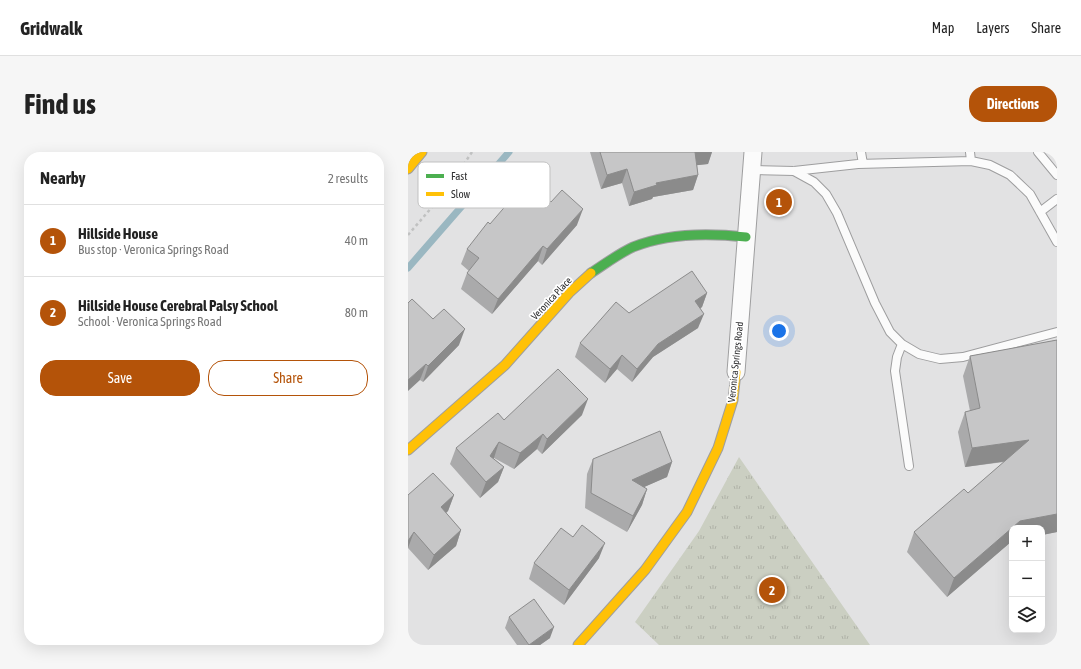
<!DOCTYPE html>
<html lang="en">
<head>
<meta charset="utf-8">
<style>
	body { margin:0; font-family:"Asap Condensed",sans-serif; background:#f6f6f6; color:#222 }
	.controls { position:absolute; right:12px; bottom:12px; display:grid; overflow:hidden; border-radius:8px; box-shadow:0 4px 16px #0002 }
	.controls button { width:36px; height:36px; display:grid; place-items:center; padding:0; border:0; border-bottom:1px solid #e0e0e0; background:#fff; color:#222; font:20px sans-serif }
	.you { position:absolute; left:371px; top:179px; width:14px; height:14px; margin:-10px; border:3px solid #fff; border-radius:50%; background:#1a73e8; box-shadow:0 0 0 6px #1a73e833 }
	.badge { display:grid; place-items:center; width:26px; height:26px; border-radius:50%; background:#b45309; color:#fff; font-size:13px; font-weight:700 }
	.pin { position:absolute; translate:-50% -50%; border:2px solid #fff; box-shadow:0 1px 4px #0006 }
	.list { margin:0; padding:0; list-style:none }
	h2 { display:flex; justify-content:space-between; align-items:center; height:52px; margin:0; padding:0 16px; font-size:17px }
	h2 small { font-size:13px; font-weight:400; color:#767676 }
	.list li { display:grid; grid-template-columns:26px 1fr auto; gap:12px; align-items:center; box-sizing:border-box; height:72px; padding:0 16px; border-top:1px solid #e0e0e0 }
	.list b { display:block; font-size:15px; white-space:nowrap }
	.list p { margin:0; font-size:13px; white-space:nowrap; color:#767676 }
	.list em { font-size:13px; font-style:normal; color:#767676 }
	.actions { display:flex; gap:8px; padding:12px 16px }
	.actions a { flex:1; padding:9px 0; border:1px solid #b45309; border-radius:16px; text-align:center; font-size:14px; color:#b45309 }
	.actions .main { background:#b45309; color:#fff }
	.icon { flex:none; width:22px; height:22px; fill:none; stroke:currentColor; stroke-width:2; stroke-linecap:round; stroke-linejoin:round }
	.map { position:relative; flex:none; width:649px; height:493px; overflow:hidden; border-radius:16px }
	header { display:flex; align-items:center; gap:24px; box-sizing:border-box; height:56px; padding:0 20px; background:#fff; border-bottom:1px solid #e0e0e0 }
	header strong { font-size:19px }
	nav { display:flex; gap:22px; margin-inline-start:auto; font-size:14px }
	.intro { display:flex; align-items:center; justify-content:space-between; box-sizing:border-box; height:96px; padding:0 24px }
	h1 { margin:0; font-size:28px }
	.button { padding:10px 18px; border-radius:16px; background:#b45309; color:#fff; font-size:14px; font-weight:700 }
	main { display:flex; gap:24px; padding:0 24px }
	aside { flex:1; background:#fff; border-radius:16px; box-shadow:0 4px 16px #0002 }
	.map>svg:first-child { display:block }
	.grass { fill:url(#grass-tufts) }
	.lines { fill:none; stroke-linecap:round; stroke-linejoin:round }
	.stream { stroke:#9ab7c1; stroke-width:7 }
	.lane-casing { stroke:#9e9e9f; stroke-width:10 }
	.street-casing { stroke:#9e9e9f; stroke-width:19 }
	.fast-casing { stroke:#9e9e9f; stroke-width:11 }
	.slow-casing { stroke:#9e9e9f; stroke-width:11 }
	.path { stroke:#c0c1c1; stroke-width:2.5; stroke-dasharray:3 3; stroke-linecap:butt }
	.lane { stroke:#fbfbfb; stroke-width:8 }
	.street { stroke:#fbfbfb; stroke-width:17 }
	.fast { stroke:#4caf50; stroke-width:9 }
	.slow { stroke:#ffc107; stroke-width:9 }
	.wall { fill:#aaaaab }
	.shaded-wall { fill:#8b8b8b }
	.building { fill:#c6c6c7; stroke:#8b8b8b }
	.labels { text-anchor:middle; stroke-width:3.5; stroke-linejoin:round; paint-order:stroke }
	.street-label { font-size:10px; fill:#303031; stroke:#fff }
	.key { fill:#fff; stroke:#c1c1c1; stroke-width:1 }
	.key-label { font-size:11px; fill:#303031 }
</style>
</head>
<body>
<header>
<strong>Gridwalk</strong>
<nav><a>Map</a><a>Layers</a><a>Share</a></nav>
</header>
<div class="intro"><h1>Find us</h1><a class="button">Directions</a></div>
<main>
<aside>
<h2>Nearby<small>2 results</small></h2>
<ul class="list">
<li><span class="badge">1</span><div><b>Hillside House</b><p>Bus stop · Veronica Springs Road</p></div><em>40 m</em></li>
<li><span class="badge">2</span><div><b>Hillside House Cerebral Palsy School</b><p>School · Veronica Springs Road</p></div><em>80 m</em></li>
</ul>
<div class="actions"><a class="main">Save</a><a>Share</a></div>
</aside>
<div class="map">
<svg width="649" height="493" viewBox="0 0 649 493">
	<defs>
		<pattern id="grass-tufts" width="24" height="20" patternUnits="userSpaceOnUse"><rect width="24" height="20" fill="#cbcfc2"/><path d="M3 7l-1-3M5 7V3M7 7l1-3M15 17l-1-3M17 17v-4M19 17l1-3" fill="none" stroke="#afb2a7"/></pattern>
	</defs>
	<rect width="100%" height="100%" fill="#e2e2e3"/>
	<path class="grass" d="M 331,305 L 462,493 L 251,493 L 227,470 L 291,379 Z"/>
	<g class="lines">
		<path class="stream" d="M 0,116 L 101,0"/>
		<g class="lane-casing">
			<path id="lane" d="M 453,0 L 455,12
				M 630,0 L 649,23
				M 563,9 L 582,13 L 602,23 L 622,42 L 649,90
				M 344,18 L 386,19 L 450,12 L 563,9 L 562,0
				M 386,19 L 406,30 L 418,42 L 429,61 L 467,151 L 482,180 L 494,192 L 511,202 L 532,207 L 555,205 L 649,180
				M 632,60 L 649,47
				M 494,192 L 489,205 L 487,219 L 501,314"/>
		</g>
		<g class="street-casing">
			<path id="street" d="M 328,220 L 345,0"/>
		</g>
		<g class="fast-casing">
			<path id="fast" d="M 183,121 C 197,112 210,102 225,95 C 259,81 302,81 338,85"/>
		</g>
		<g class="slow-casing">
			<path id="slow" d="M 0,17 L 14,0
				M 0,298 L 97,213 L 161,141 L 183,121
				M 170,493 L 237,418 L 279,360 L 310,296 L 325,248 L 328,220"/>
		</g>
		<path class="path" d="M 0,83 L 37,40 L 64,0"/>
		<use href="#lane" class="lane"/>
		<use href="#street" class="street"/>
		<use href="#fast" class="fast"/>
		<use href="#slow" class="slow"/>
	</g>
	<path class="wall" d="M 182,0 L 304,0 L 300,12 L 289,13 L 290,23 L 285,38 L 245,45 L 244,47 L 221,54 L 214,31 L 193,37 Z
		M 82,72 L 169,73 L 134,113 L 130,109 L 84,162 L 53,137 L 59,121 L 61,119 L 53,112 L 59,97 Z
		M 299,141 L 294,155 L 292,157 L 290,176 L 245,205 L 224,230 L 209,217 L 197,231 L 167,205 L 172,191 L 221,161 Z
		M 25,167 L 51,193 L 15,230 L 12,228 Z
		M 649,188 L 649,380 L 634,383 L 634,376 L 604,376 L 604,389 L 539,445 L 499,400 L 506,380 L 560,341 L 596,310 L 557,315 L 550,280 L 557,260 L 562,259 L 555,224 L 562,204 Z
		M 174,263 L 134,302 L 129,297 L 106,317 L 86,306 L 85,306 L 96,315 L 90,330 L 72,346 L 42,312 L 48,296 L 96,268 Z
		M 185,307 L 264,310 L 259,325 L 236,335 L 239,337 L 234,353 L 219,380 L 177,356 L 179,322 Z
		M 0,343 L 46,343 L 40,359 L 38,361 L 53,378 L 48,394 L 20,418 L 0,396 Z
		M 191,406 L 156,453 L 121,427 L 126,411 Z
		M 101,465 L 142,486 L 132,493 L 109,493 L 97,476 Z"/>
	<path class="shaded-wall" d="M 287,0 L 304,0 L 300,12 L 282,14 Z
		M 219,17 L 214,31 L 193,37 L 199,23 Z
		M 290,23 L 285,38 L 245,45 L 244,47 L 221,54 L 226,40 L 248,31 Z
		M 175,57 L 169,73 L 134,113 L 139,97 Z
		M 135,94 L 130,109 L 84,162 L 90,147 Z
		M 299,141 L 294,155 L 282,163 L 287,149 Z
		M 296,162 L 290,176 L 245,205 L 224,230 L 229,217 L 250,192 Z
		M 57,177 L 51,193 L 15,230 L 20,214 Z
		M 214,203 L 209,217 L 197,231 L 202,217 Z
		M 18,212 L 12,228 L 0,239 L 0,228 Z
		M 180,247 L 174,263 L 134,302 L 139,287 Z
		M 135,282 L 129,297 L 106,317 L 112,301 Z
		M 621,288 L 614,307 L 557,315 L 564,296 Z
		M 91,290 L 86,306 L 77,320 L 82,304 Z
		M 264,310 L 259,325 L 218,343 L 224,328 Z
		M 96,315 L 90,330 L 72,346 L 78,330 Z
		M 239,337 L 234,353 L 219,380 L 225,364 Z
		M 46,343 L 40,359 L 27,371 L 33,355 Z
		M 649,362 L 649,380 L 634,383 L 634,376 L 604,376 L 604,389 L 539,445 L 546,426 L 612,369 Z
		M 53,378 L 48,394 L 20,418 L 26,403 Z
		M 6,380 L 0,396 L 0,389 Z
		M 197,391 L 191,406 L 156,453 L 161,438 Z
		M 146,475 L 142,486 L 132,493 L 121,493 Z"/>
	<path class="building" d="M 192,0 L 287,0 L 290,23 L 248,31 L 249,33 L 226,40 L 219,17 L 199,23 Z
		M 119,29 L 143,50 L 154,38 L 175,57 L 139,97 L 135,94 L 90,147 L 59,121 L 71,106 L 59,97 L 80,70 L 82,72 Z
		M 284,119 L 299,141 L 287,149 L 296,162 L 250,192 L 229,217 L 214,203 L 202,217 L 172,191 L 208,150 L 221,161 Z
		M 4,147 L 25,167 L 36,157 L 57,177 L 20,214 L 18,212 L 0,228 L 0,151 Z
		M 649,188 L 649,362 L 612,369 L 546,426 L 506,380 L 556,337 L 560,341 L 621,288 L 564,296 L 557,260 L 572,256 L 562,204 Z
		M 150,217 L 180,247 L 139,287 L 135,282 L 112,301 L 91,290 L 82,304 L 96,315 L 78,330 L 48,296 L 90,261 L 96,268 Z
		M 252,279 L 264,310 L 224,328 L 239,337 L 225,364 L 183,341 L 185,307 Z
		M 25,321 L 46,343 L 33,355 L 53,378 L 26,403 L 6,380 L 0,389 L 0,343 Z
		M 174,373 L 197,391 L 161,438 L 126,411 L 153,376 L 165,385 Z
		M 126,447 L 146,475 L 121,493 L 101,465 Z"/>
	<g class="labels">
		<g class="street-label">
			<text transform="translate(143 146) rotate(-47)" y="4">Veronica Place</text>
			<text transform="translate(327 210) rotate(-84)" y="4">Veronica Springs Road</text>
		</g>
	</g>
	<rect x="10" y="10" width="132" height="46" rx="6" class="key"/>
	<rect x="18" y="22" width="18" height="4" fill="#4caf50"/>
	<rect x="18" y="40" width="18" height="4" fill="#ffc107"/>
	<g class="key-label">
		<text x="43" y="28">Fast</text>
		<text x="43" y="46">Slow</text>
	</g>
</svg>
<div class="controls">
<button>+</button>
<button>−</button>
<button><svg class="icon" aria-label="layers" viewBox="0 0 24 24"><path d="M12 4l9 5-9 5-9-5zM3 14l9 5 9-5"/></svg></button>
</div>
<div class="you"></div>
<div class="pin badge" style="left:371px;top:50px">1</div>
<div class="pin badge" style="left:364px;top:438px">2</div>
</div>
</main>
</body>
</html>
